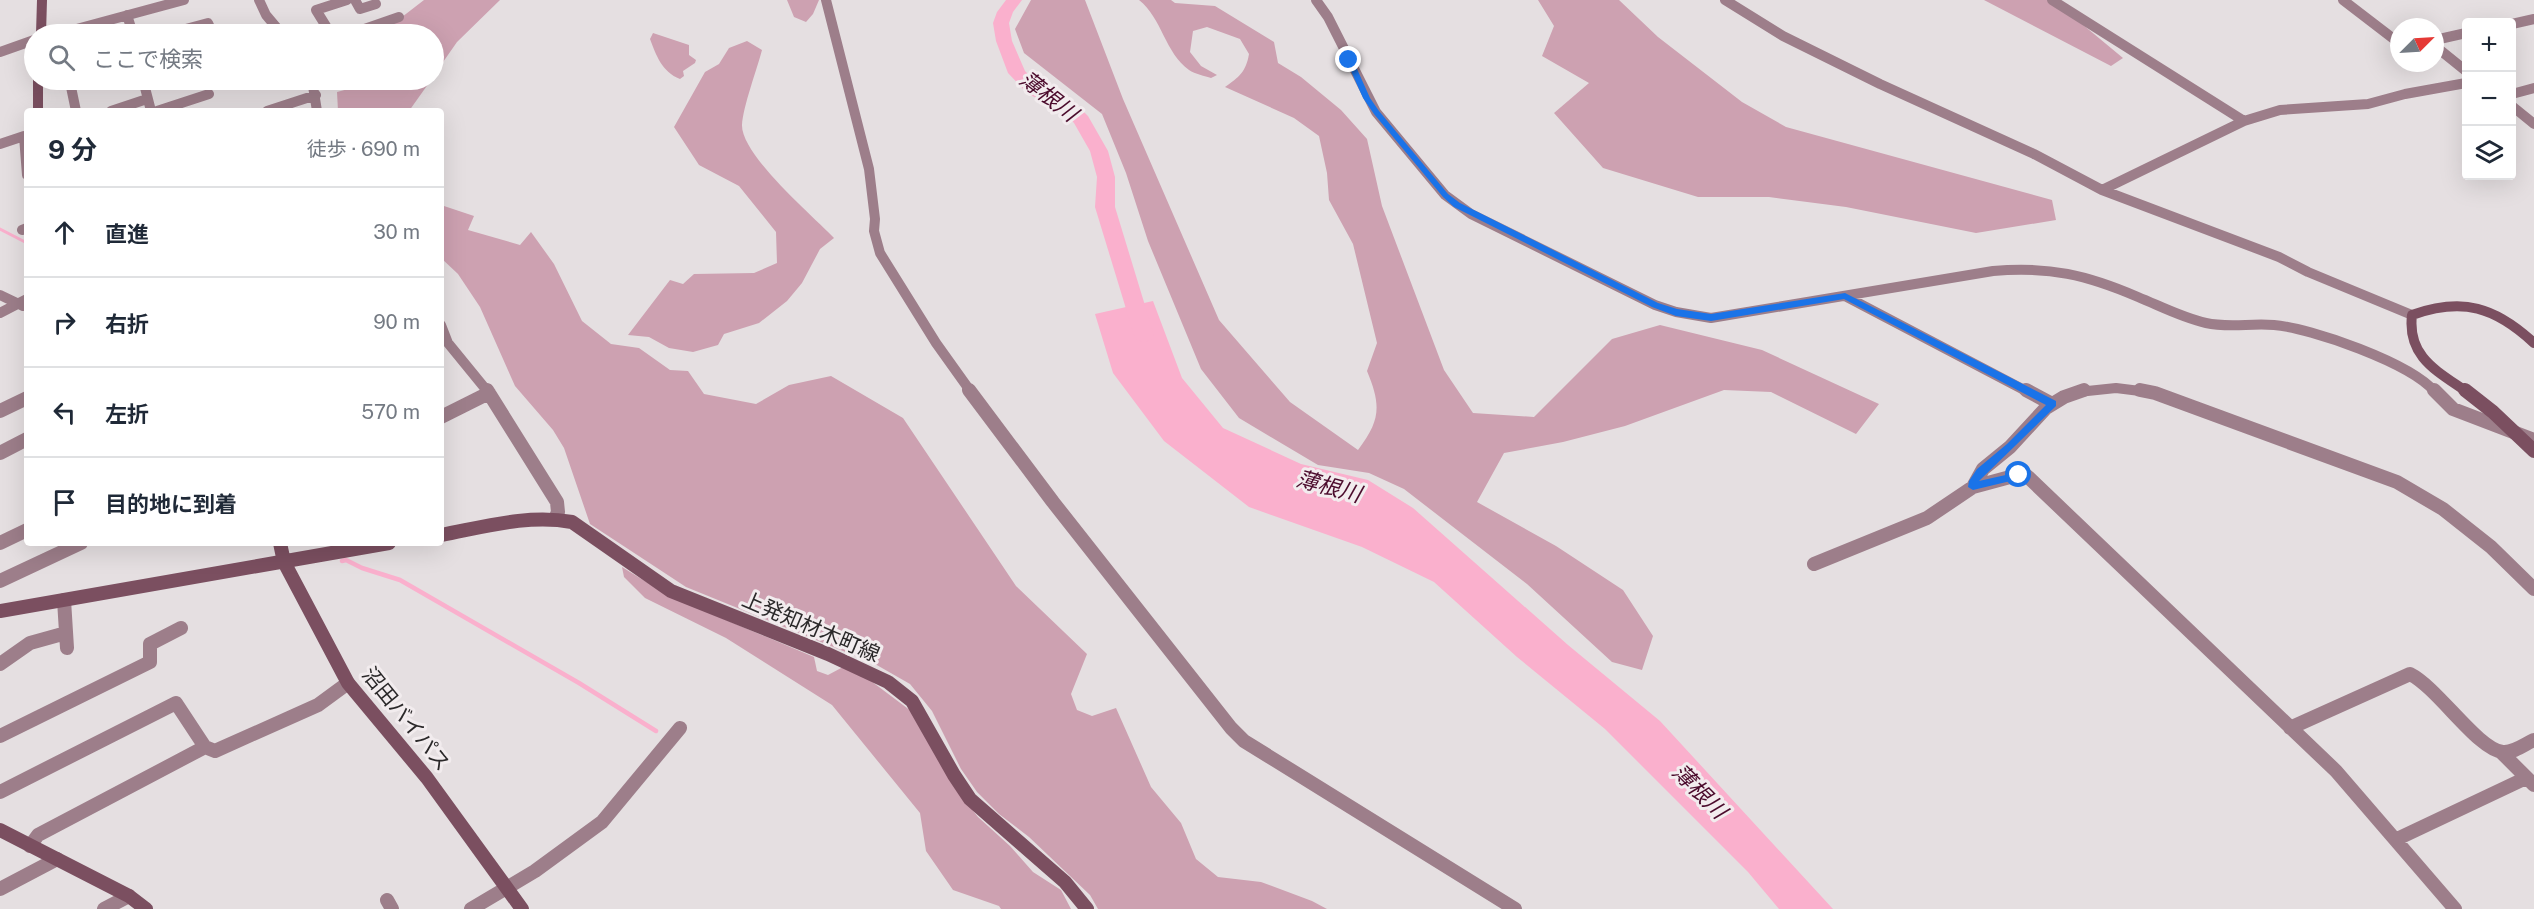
<!DOCTYPE html>
<html lang="ja">
<head>
<meta charset="utf-8">
<style>
	body { margin:0; font-family:"Public Sans","Noto Sans JP",sans-serif; background:#f6f6f7; color:#1f2937 }
	.controls { position:absolute; right:18px; top:18px; display:grid; overflow:hidden; border-radius:6px; box-shadow:0 6px 24px #0002 }
	.controls button { width:54px; height:54px; display:grid; place-items:center; padding:0; border:0; border-bottom:2px solid #e0e1e3; background:#fff; color:#1f2937; font:30px sans-serif }
	.compass { position:absolute; left:2390px; top:18px; width:54px; height:54px; border-radius:50%; background:#fff; box-shadow:0 6px 24px #0002; rotate:66deg }
	.stop { position:absolute; width:18px; height:18px; margin:-14px; border:4px solid #1a73e8; border-radius:50%; background:#fff }
	.stop.end { background:#1a73e8; border-color:#fff; box-shadow:0 2px 6px #0008 }
	.list { margin:0; padding:0; list-style:none }
	h2 { display:flex; justify-content:space-between; align-items:center; height:78px; margin:0; padding:0 24px; font-size:26px }
	h2 small { font-size:20px; font-weight:400; color:#747a83 }
	.list li { display:grid; grid-template-columns:39px 1fr auto; gap:18px; align-items:center; box-sizing:border-box; height:90px; padding:0 24px; border-top:2px solid #e0e1e3 }
	.list b { display:block; font-size:22px; white-space:nowrap }
	.list em { font-size:20px; font-style:normal; color:#747a83 }
	.icon { flex:none; width:33px; height:33px; fill:none; stroke:currentColor; stroke-width:2; stroke-linecap:round; stroke-linejoin:round }
	.map { position:relative; flex:none; width:2534px; height:909px; overflow:hidden }
	.search { position:absolute; background:#fff; box-shadow:0 6px 24px #0002; left:24px; top:24px; width:420px; height:66px; display:flex; align-items:center; gap:15px; box-sizing:border-box; padding:0 21px; border-radius:33px; color:#747a83; font-size:22px }
	.panel { position:absolute; background:#fff; box-shadow:0 6px 24px #0002; left:24px; top:108px; width:420px; height:438px; border-radius:6px }
	.map>svg:first-child { display:block }
	.green { fill:#cda1b1 }
	.water { fill:#fab0cd }
	.lines { fill:none; stroke-linecap:round; stroke-linejoin:round }
	.stream-far1 { stroke:#fab0cd; stroke-width:3 }
	.stream { stroke:#fab0cd; stroke-width:4.5 }
	.river { fill:#fab0cd; fill-rule:evenodd }
	.street-far1 { stroke:#9d7e8a; stroke-width:10 }
	.street { stroke:#9d7e8a; stroke-width:14 }
	.secondary-far1 { stroke:#7b4f60; stroke-width:10 }
	.secondary { stroke:#7b4f60; stroke-width:14 }
	.route { fill:#1a73e8 }
	.labels { text-anchor:middle; stroke-width:6; stroke-linejoin:round; paint-order:stroke }
	.street-label { font-size:21px; fill:#2a2829; stroke:#f2ecee }
	.water-label { font-size:22px; font-style:italic; fill:#4b0b2c; stroke:#f2ecee }
</style>
</head>
<body>
<div class="map">
<svg width="2534" height="909" viewBox="0 0 2534 909">
	<rect width="100%" height="100%" fill="#e5dfe1"/>
	<path class="green" d="M 424,0 L 500,0 L 457,42 L 434,75 L 434,34 L 380,34 Z
		M 787,0 L 819,0 L 813,14 L 806,22 L 794,17 Z
		M 1031,0 L 1085,0 L 1123,99 L 1219,320 L 1290,402 L 1358,450 C 1381,420 1381,405 1367,371 L 1377,343 L 1353,244 L 1329,200 L 1327,173 L 1319,136 L 1294,118 L 1225,87 C 1239,77 1246,72 1249,54 L 1240,39 L 1207,27 L 1193,31 L 1190,52 L 1201,66 L 1217,75 L 1211,78 C 1205,76 1195,74 1189,70 C 1165,53 1162,18 1139,0 L 1171,0 L 1175,3 L 1215,6 L 1274,42 L 1278,63 L 1301,77 L 1341,110 L 1367,139 L 1382,206 L 1444,370 L 1473,413 L 1534,417 L 1612,339 L 1660,325 L 1762,350 L 1879,404 L 1856,434 L 1771,392 L 1724,390 L 1625,426 L 1563,442 L 1504,453 L 1477,502 L 1556,546 L 1623,590 L 1653,636 L 1642,670 L 1612,662 L 1527,584 L 1404,489 L 1369,473 L 1318,465 L 1239,418 L 1201,369 L 1148,241 L 1126,173 L 1102,114 L 1024,53 L 1015,29 Z
		M 1538,0 L 1619,0 L 1658,37 L 1742,102 L 1786,127 L 2052,200 L 2056,220 L 1976,233 L 1846,207 L 1769,197 L 1698,197 L 1603,168 L 1554,113 L 1589,83 L 1542,56 L 1554,26 Z
		M 1984,0 L 2053,0 L 2123,58 L 2111,66 Z
		M 653,33 L 689,45 L 689,55 L 696,60 L 695,63 L 683,71 L 684,76 L 680,79 C 662,72 656,55 650,39 Z
		M 747,41 L 762,50 C 757,69 743,107 742,125 C 741,155 813,216 834,238 L 820,249 L 802,283 L 787,301 L 759,323 L 724,334 L 718,345 L 693,352 L 669,348 L 649,337 L 628,335 L 670,280 L 683,284 L 694,274 L 754,273 L 777,263 L 776,232 L 739,186 L 699,165 L 674,127 L 705,72 L 719,64 L 729,48 Z
		M 359,80 L 431,80 L 409,111 L 338,111 L 337,92 L 352,88 Z
		M 441,205 L 474,216 L 468,230 L 520,245 L 531,232 L 554,264 L 582,321 L 611,344 L 639,348 L 670,370 L 688,371 L 704,394 L 756,404 L 789,385 L 831,376 L 903,418 L 1016,586 L 1087,654 L 1071,694 L 1077,710 L 1092,716 L 1116,708 L 1151,787 L 1181,823 L 1196,859 L 1218,877 L 1261,882 L 1312,901 L 1327,909 L 1098,909 L 1090,895 L 1029,837 L 999,814 L 977,792 L 961,769 L 932,711 L 910,684 L 875,664 L 686,587 L 590,524 L 564,448 L 553,430 L 515,386 L 480,307 L 458,274 L 441,258 Z
		M 622,567 L 669,596 L 814,657 L 817,671 L 828,675 L 843,667 L 867,678 L 911,711 L 960,794 L 978,817 L 1010,846 L 1033,872 L 1061,890 L 1071,909 L 1001,909 L 999,906 L 953,890 L 926,851 L 920,813 L 832,705 L 726,638 L 645,598 L 624,577 Z"/>
	<path class="water" d="M 1153,301 L 1182,378 L 1223,428 L 1301,464 L 1368,480 L 1413,508 L 1568,645 L 1660,721 L 1833,909 L 1779,909 L 1748,872 L 1605,729 L 1517,657 L 1434,582 L 1362,547 L 1249,507 L 1164,441 L 1113,373 L 1095,314 Z"/>
	<g class="lines">
		<path class="stream-far1" d="M 0,229 L 27,243"/>
		<path class="stream" d="M 342,561 L 346,560 L 362,568 L 400,580 L 579,683 L 656,731"/>
		<path class="river" d="M 1006,0 L 1022,0 L 1013,12 L 1009,23 L 1012,41 L 1025,71 L 1040,86 L 1073,101 L 1088,116 L 1108,151 L 1115,177 L 1115,207 L 1154,335 L 1151,340 L 1144,342 L 1137,340 L 1134,335 L 1095,207 L 1097,177 L 1090,151 L 1074,123 L 1061,109 L 1028,94 L 1008,73 L 996,41 L 993,23 L 997,12 Z"/>
		<path class="street-far1" d="M 259,0 L 266,15 L 282,34
			M 355,0 L 360,9 L 376,4
			M 826,0 L 869,169 L 875,219 L 874,231 L 880,253 L 936,343 L 971,392
			M 1316,0 L 1328,17 L 1376,112 L 1445,195 L 1471,214 L 1655,305 L 1676,312 L 1711,318 L 1993,271 C 2049,266 2087,275 2138,297 C 2160,306 2183,318 2206,323 C 2228,328 2251,323 2274,325 C 2311,328 2411,363 2435,392
			M 1725,0 L 1783,36 L 1880,84 L 2034,154 L 2102,190 L 2279,257 L 2308,272 L 2412,315
			M 2052,0 L 2244,121
			M 2343,0 L 2399,43
			M 127,15 L 133,34
			M 2512,24 L 2534,19
			M 58,34 L 184,0
			M 167,34 L 208,23 L 213,34
			M 319,34 L 329,31 L 316,10 L 347,0
			M 350,34 L 399,17
			M 2435,40 L 2466,33
			M 2435,46 L 2466,71
			M 0,52 L 34,40
			M 143,80 L 150,107
			M 312,80 L 317,111
			M 71,87 L 76,111
			M 2512,94 L 2534,88
			M 2512,106 L 2534,124
			M 111,111 L 147,99
			M 157,111 L 209,94
			M 267,111 L 316,95
			M 0,144 L 24,136 L 27,175
			M 2102,190 L 2244,121 L 2280,110 L 2368,104 L 2405,94 L 2466,83
			M 22,230 L 27,228
			M 0,295 L 23,306
			M 1845,296 L 2028,392
			M 0,313 L 27,299
			M 441,325 L 448,343 L 488,392
			M 2078,392 L 2116,388 L 2148,392"/>
		<path class="street" d="M 487,390 L 557,502 L 558,512 L 555,519
			M 969,390 L 1053,502 L 1231,728 L 1244,741 L 1515,909
			M 2026,390 L 2052,404
			M 2140,390 L 2155,393 L 2397,482 L 2443,509 L 2491,547 L 2534,589
			M 2434,390 L 2453,409 L 2534,440
			M 0,411 L 27,398
			M 441,417 L 489,393
			M 0,453 L 27,439
			M 1973,487 L 2010,477 L 2027,476 L 2336,771 L 2455,909
			M 0,543 L 27,530
			M 1814,564 L 1927,518 L 1973,487 L 1983,469 L 2010,447 L 2046,408 L 2064,397 L 2084,390
			M 0,581 L 81,543
			M 64,600 L 67,648
			M 0,664 L 30,643 L 66,633
			M 2290,728 L 2410,674 C 2438,688 2478,750 2503,752 C 2514,753 2525,744 2534,740
			M 0,736 L 150,662 L 150,644 L 181,628
			M 2502,753 L 2534,785
			M 0,792 L 176,703 L 205,747 L 215,751 L 318,705 L 348,683
			M 2397,839 L 2526,778
			M 30,846 L 38,835 L 205,747
			M 0,889 L 57,859
			M 387,900 L 392,909
			M 104,909 L 129,896
			M 471,909 L 535,871 L 602,822 L 680,728"/>
		<path class="secondary-far1" d="M 41,34 L 42,0
			M 38,80 L 38,111
			M 2467,392 C 2437,371 2407,357 2412,315 C 2463,297 2495,307 2534,343"/>
		<path class="secondary" d="M 2465,390 L 2493,412 L 2534,451
			M 441,535 C 484,527 528,514 572,522 L 671,591 L 828,654 L 888,682 L 912,701 L 954,775 L 970,799 L 1065,882 L 1087,909
			M 280,543 L 284,562 L 348,683 L 427,778 L 522,909
			M 0,611 L 389,543
			M 0,830 L 129,896 L 146,909"/>
	</g>
	<path class="route" d="M 1349,58 L 1353,60 L 1370,98 L 1379,111 L 1448,194 L 1460,203 L 1658,303 L 1677,309 L 1711,314 L 1845,293 L 2056,401 L 2056,406 L 1979,481 L 2019,472 L 2024,475 L 2023,478 L 1973,490 L 1968,487 L 1969,481 L 1977,469 L 2007,444 L 2046,405 L 1844,299 L 1711,321 L 1676,316 L 1652,307 L 1454,207 L 1443,197 L 1374,114 L 1363,98 L 1346,60 Z"/>
	<g class="labels">
		<g class="street-label">
			<text transform="translate(811 627) rotate(23)" y="7">上発知材木町線</text>
			<text transform="translate(406 719) rotate(51)" y="7">沼田バイパス</text>
		</g>
		<g class="water-label">
			<text transform="translate(1049 96) rotate(38)" y="8">薄根川</text>
			<text transform="translate(1329 486) rotate(15)" y="8">薄根川</text>
			<text transform="translate(1700 791) rotate(45)" y="8">薄根川</text>
		</g>
	</g>
</svg>
<div class="controls">
<button>+</button>
<button>−</button>
<button><svg class="icon" aria-label="layers" viewBox="0 0 24 24"><path d="M12 4l9 5-9 5-9-5zM3 14l9 5 9-5"/></svg></button>
</div>
<svg class="compass" viewBox="-18 -18 36 36"><path d="M0-13l5 13h-10z" fill="#e53935"/><path d="M0 13l5-13h-10z" fill="#747a83"/></svg>
<div class="stop" style="left:2019px;top:475px"></div>
<div class="stop end" style="left:1349px;top:60px"></div>
<div class="search"><svg class="icon" aria-label="search" viewBox="0 0 24 24"><circle cx="10" cy="10" r="6"/><path d="M15 15l6 6"/></svg>ここで検索</div>
<section class="panel">
<h2>9 分<small>徒歩 · 690 m</small></h2>
<ul class="list">
<li><svg class="icon" aria-label="ahead" viewBox="0 0 24 24"><path d="M12 20V5M6 11l6-6 6 6"/></svg><div><b>直進</b></div><em>30 m</em></li>
<li><svg class="icon" aria-label="right" viewBox="0 0 24 24"><path d="M7 20v-9h11M14 6l5 5-5 5"/></svg><div><b>右折</b></div><em>90 m</em></li>
<li><svg class="icon" aria-label="left" viewBox="0 0 24 24"><path d="M17 20v-9H6M10 6l-5 5 5 5"/></svg><div><b>左折</b></div><em>570 m</em></li>
<li><svg class="icon" aria-label="arrive" viewBox="0 0 24 24"><path d="M6 21V4h12l-3 4 3 4H6"/></svg><div><b>目的地に到着</b></div></li>
</ul>
</section>
</div>
</body>
</html>
